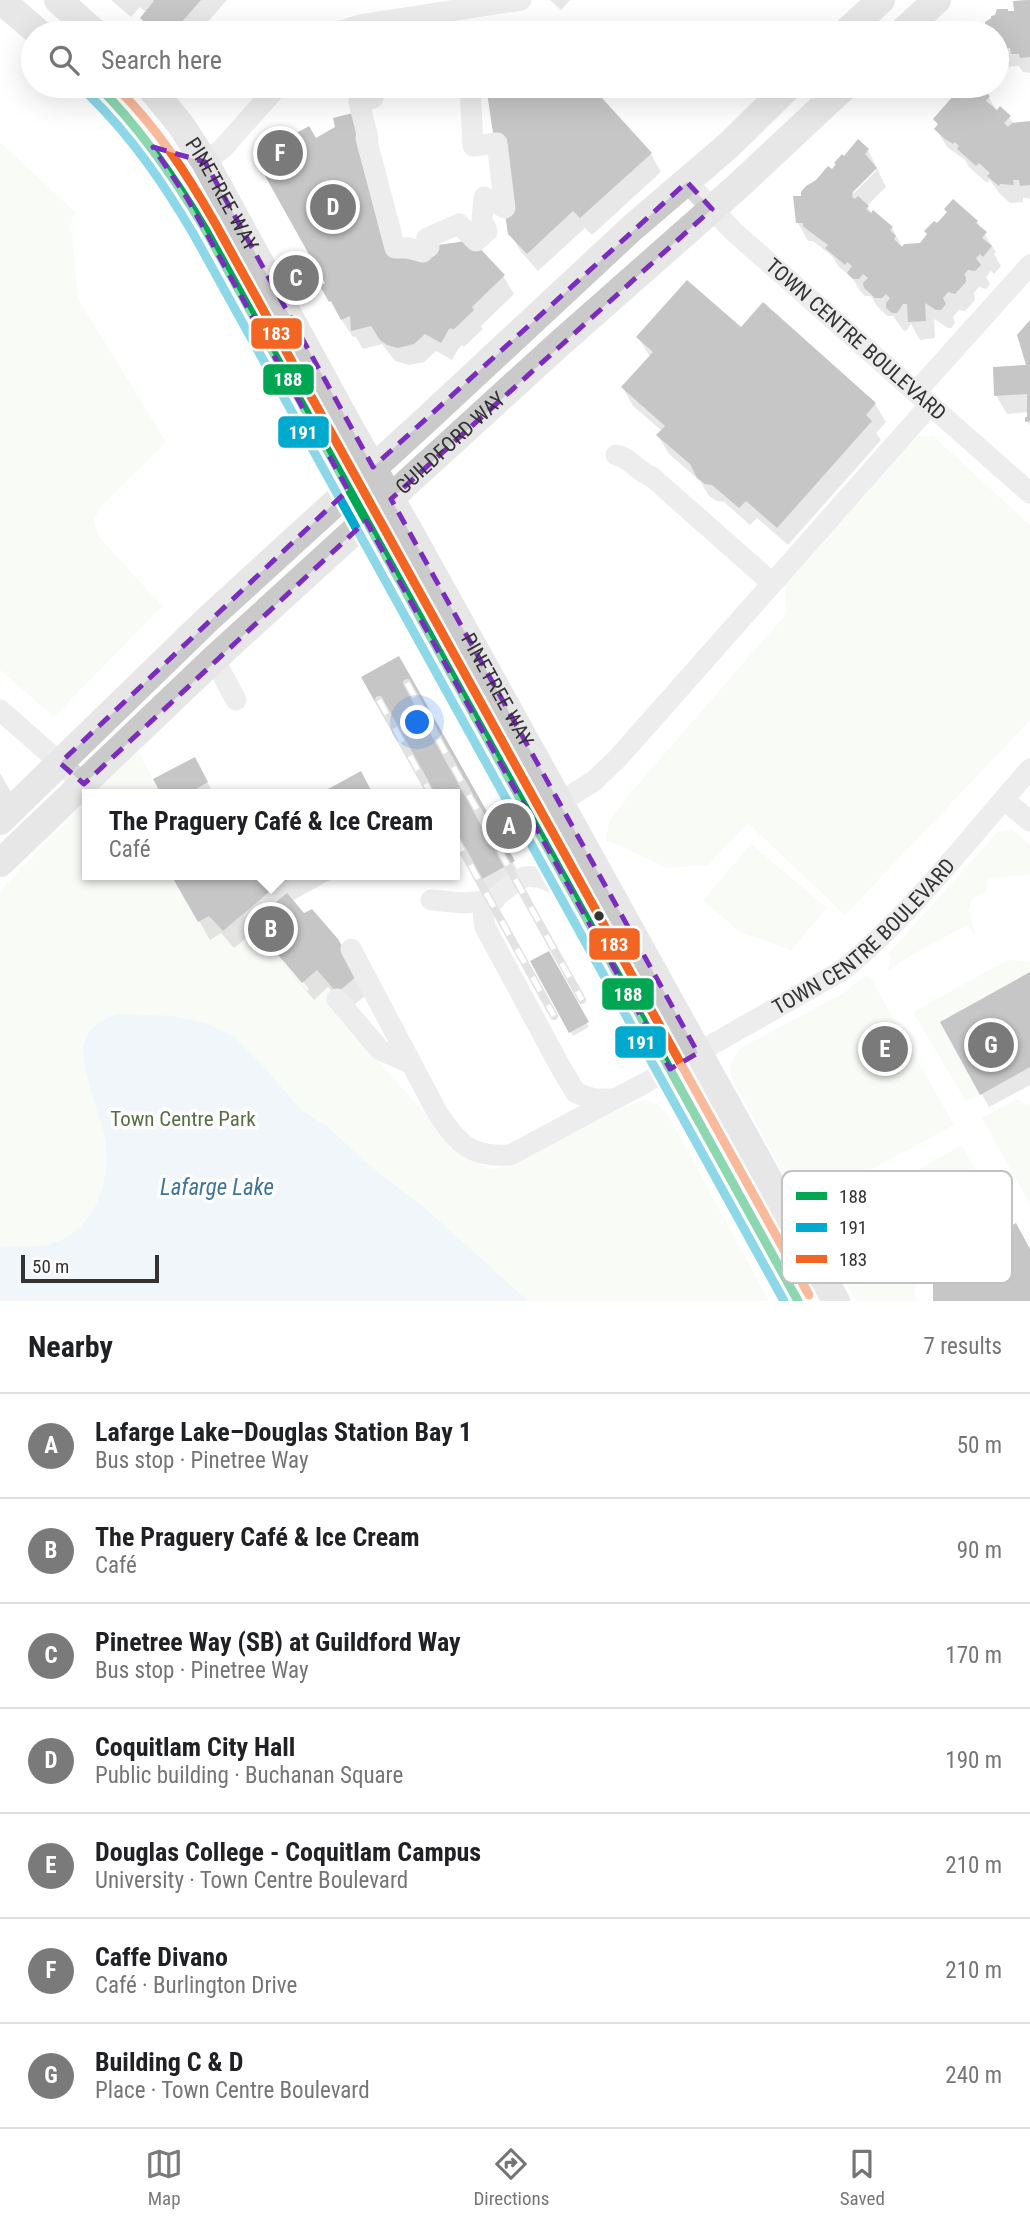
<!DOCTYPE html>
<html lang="en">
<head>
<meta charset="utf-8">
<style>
	body { margin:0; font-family:"Roboto Condensed",sans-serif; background:#f2f2f2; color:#202124 }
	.scale { position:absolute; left:21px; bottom:18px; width:138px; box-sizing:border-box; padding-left:7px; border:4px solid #333; border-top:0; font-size:19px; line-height:24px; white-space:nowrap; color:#333; -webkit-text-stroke:5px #fff; paint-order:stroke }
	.you { position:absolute; left:418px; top:723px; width:24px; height:24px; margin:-18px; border:5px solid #fff; border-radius:50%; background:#1a73e8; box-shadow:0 0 0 10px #1a73e833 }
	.badge { display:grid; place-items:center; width:46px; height:46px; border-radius:50%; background:#7a7a7a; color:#fff; font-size:23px; font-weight:700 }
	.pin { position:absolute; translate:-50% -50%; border:4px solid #fff; box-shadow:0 2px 7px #0006 }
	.popup { position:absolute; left:82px; top:789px; width:378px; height:91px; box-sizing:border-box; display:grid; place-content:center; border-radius:0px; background:#fff; filter:drop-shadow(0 2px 5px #0005); font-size:23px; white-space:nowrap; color:#757577 }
	.popup b { font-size:26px; color:#202124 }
	.popup::after { content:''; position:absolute; left:50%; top:100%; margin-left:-14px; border:14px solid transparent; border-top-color:#fff }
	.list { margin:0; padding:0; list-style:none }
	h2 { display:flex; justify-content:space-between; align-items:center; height:91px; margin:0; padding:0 28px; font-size:30px }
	h2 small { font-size:23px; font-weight:400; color:#757577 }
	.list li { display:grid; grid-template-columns:46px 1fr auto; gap:21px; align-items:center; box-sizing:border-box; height:105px; padding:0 28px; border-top:2px solid #e0e0e0 }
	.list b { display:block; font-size:26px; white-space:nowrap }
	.list p { margin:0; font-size:23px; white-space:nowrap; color:#757577 }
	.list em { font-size:23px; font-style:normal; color:#757577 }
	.icon { flex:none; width:38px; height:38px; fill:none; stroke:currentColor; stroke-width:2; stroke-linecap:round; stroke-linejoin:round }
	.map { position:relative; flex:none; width:1030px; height:1301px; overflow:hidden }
	.search { position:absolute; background:#fff; box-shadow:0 7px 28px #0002; left:21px; right:21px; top:21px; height:77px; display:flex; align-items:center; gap:18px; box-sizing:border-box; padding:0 24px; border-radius:38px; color:#757577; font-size:26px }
	.sheet { height:826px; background:#fff }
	nav { display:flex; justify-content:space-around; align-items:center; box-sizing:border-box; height:98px; border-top:2px solid #e0e0e0; background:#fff; font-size:19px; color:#757577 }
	nav a { display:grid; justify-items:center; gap:4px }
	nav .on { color:#7a7a7a }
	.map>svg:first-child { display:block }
	.green { fill:#f1f5ed }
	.water { fill:#ddebf3 }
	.shadow { fill:#0003; fill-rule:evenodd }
	.building { fill:#818181 }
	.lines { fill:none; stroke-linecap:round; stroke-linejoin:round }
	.minor { stroke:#d7d7d7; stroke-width:21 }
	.major { stroke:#cacaca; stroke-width:28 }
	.rail-casing { stroke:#bebebe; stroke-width:8 }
	.rail { stroke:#fff; stroke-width:5; stroke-dasharray:16; stroke-linecap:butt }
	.bus-1-casing { stroke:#fff; stroke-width:14 }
	.bus-2-casing { stroke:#fff; stroke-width:14 }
	.bus-3-casing { stroke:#fff; stroke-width:14 }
	.bus-1 { stroke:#00a651; stroke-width:9 }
	.bus-2 { stroke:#00a9ce; stroke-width:9 }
	.bus-3 { stroke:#f26522; stroke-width:9 }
	.marked { fill:none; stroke:#7b2cbf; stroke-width:5; stroke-dasharray:14 9; stroke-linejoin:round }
	.bus-dot { fill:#333; stroke:#fff; stroke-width:2.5 }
	.labels { text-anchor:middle; stroke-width:7; stroke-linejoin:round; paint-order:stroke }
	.street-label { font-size:21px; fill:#333; stroke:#fff }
	.park-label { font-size:21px; fill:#56703f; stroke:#fff }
	.water-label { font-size:23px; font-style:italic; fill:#3f7597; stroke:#fff }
	.key { fill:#fff; stroke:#c2c2c2; stroke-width:2 }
	.key-label { font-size:19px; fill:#333 }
	.line-badge { stroke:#fff; stroke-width:2.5 }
	.badge-label { font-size:19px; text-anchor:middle; font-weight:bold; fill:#fff }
</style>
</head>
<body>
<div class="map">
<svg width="1030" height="1301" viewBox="0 0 1030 1301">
	<rect width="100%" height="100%" fill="#fff"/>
	<path class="green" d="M 0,142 L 75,212 L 71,223 L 78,299 L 166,442 L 100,507 L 94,520 L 98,536 L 162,606 L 54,717 L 0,670 Z
		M 912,436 L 933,436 L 1030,525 L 1030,720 L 845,915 L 748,823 L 707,865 L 668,868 L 606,840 L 609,822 L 633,790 L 787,613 L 784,578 Z
		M 138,751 L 161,794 L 93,794 Z
		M 87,800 L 87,875 L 171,875 L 198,922 L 209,916 L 223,931 L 243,914 L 302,983 L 317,970 L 337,993 L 380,1063 L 464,1158 L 491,1169 L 510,1166 L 624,1107 L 646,1100 L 658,1105 L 668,1115 L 769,1301 L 0,1301 L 0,891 Z
		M 1012,829 L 1030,845 L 1030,875 L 987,878 L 987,891 L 973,898 L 969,910 L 976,937 L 967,925 L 911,955 L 888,971 L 891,957 L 889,953 L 998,832 Z
		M 751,844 L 827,908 L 791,950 L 740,932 L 703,900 Z
		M 1007,960 L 1030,962 L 1030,972 L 940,1022 L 980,1095 L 966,1101 L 913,1012 Z
		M 865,976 L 870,977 L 954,1125 L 801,1207 L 732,1079 C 727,1065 734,1055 744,1046 L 844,993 Z
		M 1017,1099 L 1022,1103 L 1030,1105 L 1030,1204 L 982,1118 Z
		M 962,1145 L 978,1174 L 955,1187 L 968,1212 L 955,1220 L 921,1259 L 914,1294 L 917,1301 L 856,1301 L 815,1227 Z"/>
	<path class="water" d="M 117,1014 L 172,1016 L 205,1023 L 233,1036 L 265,1068 L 301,1110 L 329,1128 L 369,1165 L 427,1210 L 528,1301 L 0,1301 L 0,1246 C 18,1247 42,1248 59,1241 C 100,1225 114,1169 103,1130 C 98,1108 78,1062 85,1041 C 89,1026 104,1020 117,1014 Z"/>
	<path class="shadow" d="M 111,0 L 227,0 L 198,33 L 151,33 L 142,18 L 147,13 L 140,7 L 131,17 Z
		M 550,0 L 570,0 L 561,10 Z
		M 1023,0 L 1030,0 L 1030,73 L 1023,72 L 1019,66 L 1004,67 L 999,59 L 997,59 L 997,33 L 983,33 L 983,31 L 1009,13 L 1016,13 Z
		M 488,86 L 595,86 L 599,98 L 651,154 L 661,172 L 592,235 L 585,228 L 538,271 L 521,252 L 510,233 L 499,143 Z
		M 973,86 L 983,87 L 997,112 L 1009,117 L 1014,124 L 1030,123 L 1030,200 L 1028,198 L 1023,198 L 1023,202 L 1010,203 L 1000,194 L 990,180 L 987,183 L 969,167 L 965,160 L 947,147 L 936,129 L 939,126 L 935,120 Z
		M 868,150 L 886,187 L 867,206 L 872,214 L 892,228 L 903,248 L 921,244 L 937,226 L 977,222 L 996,252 L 994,254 L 1001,266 L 994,274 L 991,271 L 986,277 L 990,284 L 986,289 L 979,287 L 974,293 L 975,300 L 965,311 L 959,310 L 953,317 L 955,323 L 951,328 L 948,328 L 934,319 L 935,338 L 920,340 L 911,324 L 907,330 L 904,331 L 893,316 L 887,316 L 877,306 L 871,296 L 865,296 L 860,291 L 853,279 L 838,266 L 833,257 L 813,241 L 808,241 L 798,223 L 803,197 L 844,158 ZM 876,167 L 876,171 L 848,199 L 846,197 Z
		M 400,250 L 503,276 L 514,294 L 481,326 L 483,329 L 464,347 L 462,345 L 459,348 L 452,360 L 436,351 L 424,362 L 409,365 L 395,361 L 382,344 L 363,349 L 355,336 L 353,337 L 341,319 L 322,287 Z
		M 1030,323 L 1030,426 L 1027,421 L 1029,412 L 1007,414 L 996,395 L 1028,367 Z
		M 742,330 L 875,404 L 886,422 L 876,433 L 881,440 L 788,545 L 757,518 L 750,525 L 724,502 L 717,501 L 709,496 L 700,481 L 669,454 L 658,436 L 662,431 L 633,406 L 623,388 L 650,357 L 638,337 Z
		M 398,658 L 523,880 L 489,899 L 455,840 L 455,794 L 429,794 L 364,678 Z
		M 194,759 L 214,794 L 163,794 L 155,780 Z
		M 0,773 L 11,792 L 0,805 Z
		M 173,875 L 339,875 L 292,901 L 367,994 L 348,1010 L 328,987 L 314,1000 L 264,941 L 257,929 L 234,948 L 221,933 L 210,940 ZM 265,937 L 309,989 L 307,991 L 263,940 Z
		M 549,953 L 589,1027 L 573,1036 L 532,962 Z
		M 1030,974 L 1030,1085 L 989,1107 L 942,1023 Z"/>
	<path class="building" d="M 153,0 L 201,0 L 172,33 L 157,33 L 140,18 L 154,1 Z
		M 1030,0 L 1030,57 L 1020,58 L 1019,54 L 1011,54 L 1010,48 L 997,49 L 997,33 L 981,33 L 981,30 L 986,29 L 985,22 L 991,18 L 991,16 L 995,15 L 997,9 L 1008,9 L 1008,11 L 1014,11 L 1013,1 Z
		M 486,86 L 591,86 L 652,153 L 580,218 L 573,211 L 527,254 L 508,234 Z
		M 962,86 L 967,88 L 970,86 L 985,86 L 982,89 L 990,96 L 986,101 L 997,110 L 1000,106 L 1011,116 L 1004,123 L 1008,127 L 1012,123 L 1030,121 L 1030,185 L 1020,186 L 1019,180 L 1013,180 L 1014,185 L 1000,184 L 999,186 L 987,176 L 990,173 L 979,163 L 976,166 L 957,149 L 959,146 L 955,142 L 953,144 L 945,139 L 934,129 L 938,124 L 933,119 Z
		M 353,113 L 395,248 L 425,247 L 472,240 L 505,275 L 472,307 L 474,310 L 453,330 L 451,328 L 449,329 L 441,343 L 425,334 L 414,344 L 398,348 L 387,345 L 380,340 L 371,326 L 351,331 L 350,316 L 341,320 L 331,301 L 329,302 L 320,286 L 325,283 L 264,174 L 263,168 L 269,165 L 264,157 L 298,138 L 295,134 L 309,126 L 316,138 L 335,127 L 333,118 Z
		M 858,139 L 869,149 L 865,154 L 877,168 L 853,192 L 852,197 L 855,199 L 858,196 L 869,206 L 866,209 L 871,213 L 873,210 L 893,227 L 890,230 L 896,236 L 894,239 L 902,247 L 904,244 L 920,243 L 927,234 L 924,231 L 934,221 L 937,223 L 947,212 L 944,209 L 953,199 L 978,221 L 976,223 L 987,232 L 982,238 L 992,246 L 983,257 L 980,254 L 976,258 L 981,265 L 975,271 L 968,270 L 964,275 L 966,277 L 966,282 L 955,294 L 948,292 L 943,298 L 946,304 L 941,310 L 936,310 L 925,303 L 926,321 L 908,322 L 907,304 L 903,304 L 897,313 L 892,313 L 886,308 L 886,303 L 890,298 L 886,294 L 882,298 L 875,298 L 864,288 L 863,283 L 868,278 L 863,274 L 859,279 L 853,279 L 847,273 L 852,266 L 847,262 L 845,265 L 825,248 L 828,245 L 809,231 L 803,226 L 803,223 L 796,223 L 793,196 L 801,196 L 801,192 L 806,186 L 816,180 L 828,166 L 832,169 L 836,164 L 834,163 L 842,154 L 844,156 Z
		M 687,280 L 741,327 L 763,302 L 876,403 L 866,415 L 872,421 L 777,528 L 746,501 L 739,508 L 712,485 L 705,484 L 697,478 L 690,464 L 656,435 L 665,426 L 621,387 L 653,352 L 636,337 Z
		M 1030,320 L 1030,421 L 1025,422 L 1025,417 L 1027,417 L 1027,394 L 994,396 L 993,367 L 1026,365 L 1017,335 Z
		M 399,656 L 515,861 L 477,882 L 455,843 L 455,794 L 427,794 L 361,677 Z
		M 195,757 L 208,782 L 189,793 L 190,794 L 161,794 L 153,779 Z
		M 361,771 L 373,794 L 319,794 Z
		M 171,875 L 296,875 L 276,886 L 223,931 L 209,916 L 198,922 Z
		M 287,893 L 304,913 L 312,909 L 338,939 L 358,975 L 337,993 L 317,970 L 302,983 L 251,923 Z
		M 549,951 L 589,1022 L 569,1033 L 530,961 Z
		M 1030,972 L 1030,1067 L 980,1095 L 940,1022 Z
		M 993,1210 L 1003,1228 L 1006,1226 L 1007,1228 L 1016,1223 L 1030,1249 L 1030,1301 L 933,1301 L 933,1268 L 969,1222 Z"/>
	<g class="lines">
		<g class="minor">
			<path d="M 335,33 L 360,25 L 521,0"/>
			<path d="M 368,86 L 373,98 L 359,102 L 368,138 L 366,138 L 395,248 L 408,248 L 423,252 L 425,247 L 429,247 L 427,238 L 459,224 L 476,241 L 487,231 L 482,220 L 484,197 L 505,208 L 497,143 L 473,146 L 470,86"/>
			<path d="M 205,162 L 223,148 L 278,86"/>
			<path id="s1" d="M 687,182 L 733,231 L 1030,493"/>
			<path d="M 916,392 L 1030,265"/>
			<path d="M 616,455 C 630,457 638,472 652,477 L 772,583"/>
			<path d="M 214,659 L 236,700"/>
			<path d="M 0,710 L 84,784"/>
			<path d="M 1004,800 L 1030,821"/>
			<path d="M 559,803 L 594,781 L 618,758 L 930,405"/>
			<path d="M 573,893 C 559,886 541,874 525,877 C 516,879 489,902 485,910 C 482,915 484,921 485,927 L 561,1068 L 576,1093 L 594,1099 L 615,1099"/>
			<path d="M 431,900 L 464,903 L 495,900"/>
			<path id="s2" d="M 351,949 L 438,1114 C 459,1144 471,1158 510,1155 L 643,1084 L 843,970 C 912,914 971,836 1030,769"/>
			<path d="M 337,999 L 380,1050 L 412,1064"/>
		</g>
		<g class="major">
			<path d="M 1,0 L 39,33"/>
			<path d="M 58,0 L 95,33"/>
			<path d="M 845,33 L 881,0"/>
			<path d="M 901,33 L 937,0"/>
			<path d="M 98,86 C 158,141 195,211 234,282 C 273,352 311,422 350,492 C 498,762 649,1031 798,1301"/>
			<path id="s3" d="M 149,86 L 180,124 L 205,162 L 350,428 L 408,529 L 836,1301"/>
			<path d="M 0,821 L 207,620 L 427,419 L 632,228 L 729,145 L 789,86"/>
			<path id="s4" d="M 0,863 L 214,659 L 558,345 L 737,187 L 845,86"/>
		</g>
		<g class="rail-casing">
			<path id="rail" d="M 407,683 L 582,1000
				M 379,700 L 431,794
				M 455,837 L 554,1016"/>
		</g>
		<use href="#rail" class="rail"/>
		<g class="bus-1-casing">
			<path id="bus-1" d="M 98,86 C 141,129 174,177 205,229 L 798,1301"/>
		</g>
		<g class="bus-2-casing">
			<path id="bus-2" d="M 89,95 C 132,137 164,184 194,235 L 784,1301"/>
		</g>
		<g class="bus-3-casing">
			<path id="bus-3" d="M 115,86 C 156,126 187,174 215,223 L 809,1295"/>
		</g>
		<use href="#bus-1" class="bus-1"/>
		<use href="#bus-2" class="bus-2"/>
		<use href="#bus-3" class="bus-3"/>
	</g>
	<path d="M0 0H1030V1301H0ZM 153,147 L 205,162 L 373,467 L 687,182 L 712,209 L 391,499 L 698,1053 L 670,1069 L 366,521 L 84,784 L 60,763 L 348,490 L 187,198 Z" fill="#fff" fill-opacity=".55" fill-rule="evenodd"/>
	<path class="marked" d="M 153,147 L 205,162 L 373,467 L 687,182 L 712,209 L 391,499 L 698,1053 L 670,1069 L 366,521 L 84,784 L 60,763 L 348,490 L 187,198 Z"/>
	<circle class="bus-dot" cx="599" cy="916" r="6"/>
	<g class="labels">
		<g class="street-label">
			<text dy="7" stroke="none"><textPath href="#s3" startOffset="131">PINETREE WAY</textPath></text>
			<text dy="7" stroke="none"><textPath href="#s1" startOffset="231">TOWN CENTRE BOULEVARD</textPath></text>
			<text dy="7" stroke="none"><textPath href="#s4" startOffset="616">GUILDFORD WAY</textPath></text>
			<text dy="7" stroke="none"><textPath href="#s3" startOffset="698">PINETREE WAY</textPath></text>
			<text dy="7" stroke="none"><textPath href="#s2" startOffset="693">TOWN CENTRE BOULEVARD</textPath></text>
		</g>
		<g class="park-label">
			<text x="183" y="1126">Town Centre Park</text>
		</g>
		<g class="water-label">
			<text x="217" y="1195">Lafarge Lake</text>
		</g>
	</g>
	<rect x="782" y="1171" width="230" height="112" rx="10" class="key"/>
	<rect x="796" y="1192" width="31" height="8" fill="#00a651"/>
	<rect x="796" y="1223" width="31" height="9" fill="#00a9ce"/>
	<rect x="796" y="1255" width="31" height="8" fill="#f26522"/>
	<g class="key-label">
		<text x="839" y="1203">188</text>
		<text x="839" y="1234">191</text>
		<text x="839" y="1266">183</text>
	</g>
	<g class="line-badge">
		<rect x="250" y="317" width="53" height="33" rx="7" fill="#f26522"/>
		<rect x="262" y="363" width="53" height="33" rx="7" fill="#00a651"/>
		<rect x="277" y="415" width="53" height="34" rx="7" fill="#00a9ce"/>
		<rect x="588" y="927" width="53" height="34" rx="7" fill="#f26522"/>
		<rect x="601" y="977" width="54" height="34" rx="7" fill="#00a651"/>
		<rect x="614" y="1025" width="53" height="34" rx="7" fill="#00a9ce"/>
	</g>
	<g class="badge-label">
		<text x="276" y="340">183</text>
		<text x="288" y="386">188</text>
		<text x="303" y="439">191</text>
		<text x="614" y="951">183</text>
		<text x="628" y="1001">188</text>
		<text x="641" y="1049">191</text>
	</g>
</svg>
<div class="scale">50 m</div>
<div class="you"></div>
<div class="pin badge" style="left:509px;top:826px">A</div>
<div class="pin badge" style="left:271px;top:929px">B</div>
<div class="popup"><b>The Praguery Café &amp; Ice Cream</b>Café</div>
<div class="pin badge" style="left:296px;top:278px">C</div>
<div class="pin badge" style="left:333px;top:207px">D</div>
<div class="pin badge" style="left:885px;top:1049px">E</div>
<div class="pin badge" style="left:280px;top:153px">F</div>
<div class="pin badge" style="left:991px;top:1045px">G</div>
<div class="search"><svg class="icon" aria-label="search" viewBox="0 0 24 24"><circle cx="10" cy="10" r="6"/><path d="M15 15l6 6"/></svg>Search here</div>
</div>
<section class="sheet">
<h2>Nearby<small>7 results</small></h2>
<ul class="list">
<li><span class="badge">A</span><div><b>Lafarge Lake–Douglas Station Bay 1</b><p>Bus stop · Pinetree Way</p></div><em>50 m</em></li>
<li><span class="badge">B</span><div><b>The Praguery Café &amp; Ice Cream</b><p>Café</p></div><em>90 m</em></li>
<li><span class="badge">C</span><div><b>Pinetree Way (SB) at Guildford Way</b><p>Bus stop · Pinetree Way</p></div><em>170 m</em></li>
<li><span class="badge">D</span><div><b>Coquitlam City Hall</b><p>Public building · Buchanan Square</p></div><em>190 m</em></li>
<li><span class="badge">E</span><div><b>Douglas College - Coquitlam Campus</b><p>University · Town Centre Boulevard</p></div><em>210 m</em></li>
<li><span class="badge">F</span><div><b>Caffe Divano</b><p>Café · Burlington Drive</p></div><em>210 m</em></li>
<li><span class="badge">G</span><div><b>Building C &amp; D</b><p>Place · Town Centre Boulevard</p></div><em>240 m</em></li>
</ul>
</section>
<nav>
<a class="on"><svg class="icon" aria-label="map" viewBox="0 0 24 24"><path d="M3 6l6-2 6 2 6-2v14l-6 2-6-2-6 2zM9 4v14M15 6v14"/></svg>Map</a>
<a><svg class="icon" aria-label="directions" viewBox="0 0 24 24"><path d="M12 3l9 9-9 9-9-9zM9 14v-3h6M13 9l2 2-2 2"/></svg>Directions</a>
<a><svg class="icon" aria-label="saved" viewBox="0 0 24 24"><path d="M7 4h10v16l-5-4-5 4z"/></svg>Saved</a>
</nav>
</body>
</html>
